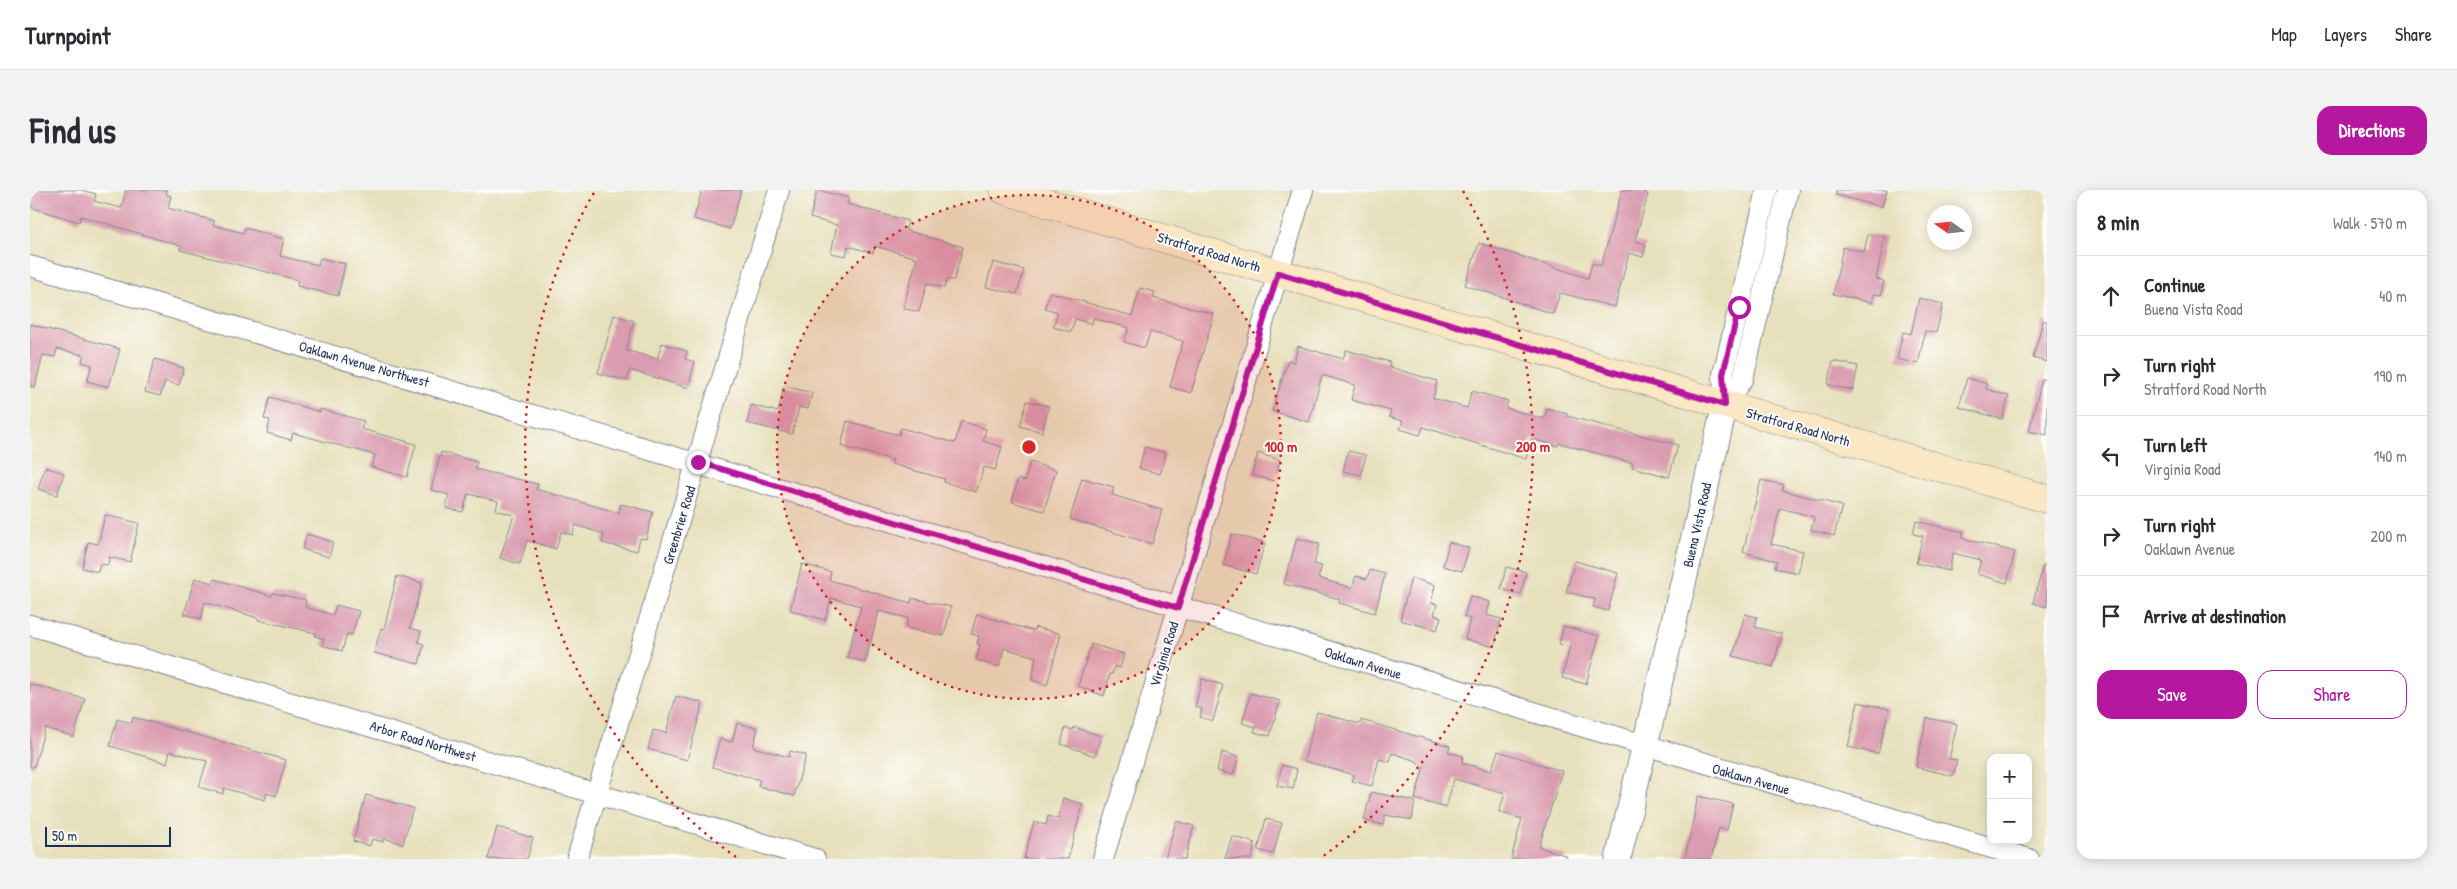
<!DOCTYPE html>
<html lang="en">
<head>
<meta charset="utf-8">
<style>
	body { margin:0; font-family:"Patrick Hand",sans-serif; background:#f2f2f3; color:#2b2b33 }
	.controls { position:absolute; right:15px; bottom:15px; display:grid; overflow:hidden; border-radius:10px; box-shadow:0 2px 12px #0003 }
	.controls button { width:45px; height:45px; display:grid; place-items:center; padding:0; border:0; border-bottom:1px solid #e1e1e2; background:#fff; color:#2b2b33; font:25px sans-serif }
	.compass { position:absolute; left:1897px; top:15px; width:45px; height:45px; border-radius:50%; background:#fff; box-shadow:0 2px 12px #0003; rotate:284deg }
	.scale { position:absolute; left:15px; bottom:12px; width:126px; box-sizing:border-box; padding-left:5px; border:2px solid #1b2f5e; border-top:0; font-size:14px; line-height:18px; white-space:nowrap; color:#1b2f5e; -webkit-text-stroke:4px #fdfcf7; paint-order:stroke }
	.stop { position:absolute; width:15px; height:15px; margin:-11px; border:4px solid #b5179e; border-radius:50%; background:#fff }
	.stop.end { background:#b5179e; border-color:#fff; box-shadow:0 1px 5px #0008 }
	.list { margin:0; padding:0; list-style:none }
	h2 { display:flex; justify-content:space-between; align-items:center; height:65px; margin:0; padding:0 20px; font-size:21px }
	h2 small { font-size:16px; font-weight:400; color:#7c7c81 }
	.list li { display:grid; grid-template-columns:32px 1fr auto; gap:15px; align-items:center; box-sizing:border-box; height:80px; padding:0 20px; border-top:1px solid #e1e1e2 }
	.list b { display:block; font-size:19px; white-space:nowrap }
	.list p { margin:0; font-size:16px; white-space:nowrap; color:#7c7c81 }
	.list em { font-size:16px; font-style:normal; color:#7c7c81 }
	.actions { display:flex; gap:10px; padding:15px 20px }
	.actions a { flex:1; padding:11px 0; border:1px solid #b5179e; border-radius:15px; text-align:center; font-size:18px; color:#b5179e }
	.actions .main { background:#b5179e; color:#fff }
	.icon { flex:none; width:28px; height:28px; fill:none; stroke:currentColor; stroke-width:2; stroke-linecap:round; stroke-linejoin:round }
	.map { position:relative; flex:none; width:2017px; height:669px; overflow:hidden; border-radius:15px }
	header { display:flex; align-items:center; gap:30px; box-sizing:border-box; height:70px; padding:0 25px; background:#fff; border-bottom:1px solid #e1e1e2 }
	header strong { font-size:24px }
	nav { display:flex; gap:28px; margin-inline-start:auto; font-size:18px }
	.intro { display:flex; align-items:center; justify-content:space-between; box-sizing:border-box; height:120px; padding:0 30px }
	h1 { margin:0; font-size:35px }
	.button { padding:12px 22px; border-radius:15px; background:#b5179e; color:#fff; font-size:18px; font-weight:700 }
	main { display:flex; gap:30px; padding:0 30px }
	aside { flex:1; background:#fff; border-radius:15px; box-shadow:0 2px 12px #0003 }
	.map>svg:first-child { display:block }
	.building { fill:#da9cb0 }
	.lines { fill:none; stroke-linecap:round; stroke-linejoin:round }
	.minor-casing { stroke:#81888d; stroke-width:22 }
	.tertiary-casing { stroke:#81888d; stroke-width:27 }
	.secondary-casing { stroke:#81888d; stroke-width:29 }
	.minor { stroke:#fff; stroke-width:20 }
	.tertiary { stroke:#fff; stroke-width:25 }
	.secondary { stroke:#fae7c3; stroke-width:28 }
	.route { stroke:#b5179e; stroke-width:6 }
	.ring { fill:none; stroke:#d62828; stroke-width:2.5; stroke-dasharray:2.5 5 }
	.labels { text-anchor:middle; stroke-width:4; stroke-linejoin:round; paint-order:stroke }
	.street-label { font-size:14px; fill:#1b2f5e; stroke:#fdfcf7 }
	.centre { fill:#d62828; stroke:#fdfcf7; stroke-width:2.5 }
	.ring-label { font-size:15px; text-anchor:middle; font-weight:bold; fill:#d62828; stroke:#fdfcf7; stroke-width:4; stroke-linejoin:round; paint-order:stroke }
</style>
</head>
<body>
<header>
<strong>Turnpoint</strong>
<nav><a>Map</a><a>Layers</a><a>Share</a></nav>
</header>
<div class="intro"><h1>Find us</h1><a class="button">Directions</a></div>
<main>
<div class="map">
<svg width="2017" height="669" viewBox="0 0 2017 669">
	<rect width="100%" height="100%" fill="#fdfcf7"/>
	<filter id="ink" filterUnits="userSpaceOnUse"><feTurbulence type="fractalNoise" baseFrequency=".02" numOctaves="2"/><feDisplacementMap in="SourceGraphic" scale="10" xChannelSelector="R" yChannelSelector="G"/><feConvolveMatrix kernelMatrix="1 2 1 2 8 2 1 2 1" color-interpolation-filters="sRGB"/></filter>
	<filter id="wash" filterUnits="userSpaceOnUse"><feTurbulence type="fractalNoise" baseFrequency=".0096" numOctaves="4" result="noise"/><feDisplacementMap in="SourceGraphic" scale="20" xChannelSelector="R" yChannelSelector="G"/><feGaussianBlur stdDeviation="1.12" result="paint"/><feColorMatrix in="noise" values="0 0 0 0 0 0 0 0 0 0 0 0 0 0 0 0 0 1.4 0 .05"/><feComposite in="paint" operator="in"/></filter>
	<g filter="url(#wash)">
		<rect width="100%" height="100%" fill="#e7e0bc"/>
		<g id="blocks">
			<path class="building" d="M 0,0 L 51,0 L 66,4 L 64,11 L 91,18 L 96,0 L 137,0 L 136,4 L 141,6 L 138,18 L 185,31 L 183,35 L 214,43 L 215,38 L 254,49 L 250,66 L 288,75 L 290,68 L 315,74 L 308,106 L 267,96 L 268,90 L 150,60 L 151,56 L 51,26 L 49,32 L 0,17 Z
				M 672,0 L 711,0 L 700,39 L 664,29 Z
				M 787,0 L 819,8 L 817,14 L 878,31 L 875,40 L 933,57 L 924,90 L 917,89 L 914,98 L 897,93 L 889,122 L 873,118 L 887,68 L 845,56 L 843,63 L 818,56 L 816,66 L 801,63 L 807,35 L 780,28 Z
				M 1592,0 L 1614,0 L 1613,3 L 1618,4 L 1605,51 L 1616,54 L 1613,67 L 1599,63 L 1585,117 L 1530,103 L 1523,124 L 1435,95 L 1449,53 L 1558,88 L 1562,73 L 1571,76 Z
				M 1806,0 L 1857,0 L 1852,17 L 1806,5 Z
				M 1838,44 L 1855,47 L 1846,89 L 1854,91 L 1851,105 L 1843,104 L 1842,113 L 1803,104 L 1813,57 L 1834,62 Z
				M 963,72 L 994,80 L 987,104 L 956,97 Z
				M 1110,98 L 1125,102 L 1123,108 L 1184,124 L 1161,203 L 1140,197 L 1153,151 L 1120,142 L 1115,158 L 1094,152 L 1099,138 L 1063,128 L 1062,134 L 1045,129 L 1041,142 L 1023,137 L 1028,122 L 1015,118 L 1020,102 L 1102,126 Z
				M 1889,108 L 1913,114 L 1906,143 L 1895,141 L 1888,174 L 1867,169 L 1873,142 L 1881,144 Z
				M 584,125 L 604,131 L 596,160 L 627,169 L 632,153 L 657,161 L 655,169 L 665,172 L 658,198 L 600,180 L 597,191 L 568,183 Z
				M 2013,131 L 2017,131 L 2017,172 L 2003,168 Z
				M 0,134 L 90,159 L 79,197 L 57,191 L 62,175 L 52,172 L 54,165 L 27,159 L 25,167 L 13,165 L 5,197 L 0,196 Z
				M 1268,156 L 1313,169 L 1316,160 L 1360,172 L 1359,177 L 1407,191 L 1403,208 L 1430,216 L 1437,218 L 1442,201 L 1478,211 L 1476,218 L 1514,229 L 1517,218 L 1537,224 L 1537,226 L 1648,255 L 1639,287 L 1602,277 L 1603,273 L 1529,253 L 1528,256 L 1501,249 L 1496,269 L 1393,237 L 1390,245 L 1370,239 L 1373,231 L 1359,227 L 1361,221 L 1321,210 L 1325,195 L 1292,185 L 1279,232 L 1242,221 L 1258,170 L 1264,172 Z
				M 125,169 L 154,178 L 149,195 L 135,191 L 130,206 L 115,202 Z
				M 1803,171 L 1828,176 L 1823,200 L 1798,195 Z
				M 1937,188 L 1957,194 L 1956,199 L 1979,206 L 1972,229 L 1929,217 Z
				M 2012,189 L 2017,190 L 2017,245 L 1999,241 Z
				M 754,196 L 782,203 L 778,219 L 769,217 L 762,244 L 717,233 L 721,215 L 748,222 Z
				M 240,207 L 290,222 L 290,219 L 334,231 L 331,239 L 386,254 L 377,287 L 341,277 L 345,265 L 263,243 L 261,250 L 237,243 L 240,230 L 234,229 Z
				M 997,211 L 1019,216 L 1012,242 L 990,236 Z
				M 817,231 L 869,245 L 871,238 L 925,253 L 931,231 L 956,239 L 953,251 L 972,257 L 965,280 L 954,277 L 946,302 L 914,292 L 915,289 L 861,274 L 863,270 L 811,256 Z
				M 1115,257 L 1136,263 L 1130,284 L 1109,278 Z
				M 1318,261 L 1336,265 L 1331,285 L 1313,281 Z
				M 411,262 L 447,272 L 445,279 L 508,294 L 506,299 L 589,323 L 591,314 L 623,322 L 616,349 L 610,348 L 607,361 L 572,353 L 574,344 L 545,335 L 543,345 L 531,342 L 526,359 L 497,350 L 490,374 L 470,368 L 484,325 L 466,320 L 468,311 L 438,304 L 433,322 L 416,318 L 419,305 L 401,300 Z
				M 1228,263 L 1250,270 L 1244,291 L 1222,285 Z
				M 1000,272 L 1026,280 L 1014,321 L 982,312 L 988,289 L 995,291 Z
				M 15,277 L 34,283 L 27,305 L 8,299 Z
				M 1052,288 L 1084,297 L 1082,305 L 1132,320 L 1122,354 L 1040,329 Z
				M 1731,290 L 1754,295 L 1752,300 L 1812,316 L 1804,346 L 1781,340 L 1784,327 L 1750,318 L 1741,354 L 1773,361 L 1768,383 L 1745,378 L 1747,371 L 1713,362 Z
				M 75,325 L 109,333 L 100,372 L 79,367 L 78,375 L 70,374 L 68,382 L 52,378 L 58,352 L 68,354 Z
				M 1886,331 L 1934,342 L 1932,348 L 1985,362 L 1977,393 L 1947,384 L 1951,370 L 1923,363 L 1919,381 L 1886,373 L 1893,346 L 1883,344 Z
				M 277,344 L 303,352 L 299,367 L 272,359 Z
				M 1202,344 L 1235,353 L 1226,384 L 1193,375 Z
				M 1267,348 L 1289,354 L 1284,374 L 1292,376 L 1288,388 L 1295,390 L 1322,398 L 1326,386 L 1337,389 L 1340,380 L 1355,384 L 1345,423 L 1309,413 L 1310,409 L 1254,394 Z
				M 1419,352 L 1439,358 L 1432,381 L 1413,376 Z
				M 1545,371 L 1588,383 L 1578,421 L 1563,417 L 1565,409 L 1536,402 Z
				M 772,374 L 801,382 L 799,390 L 881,413 L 882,408 L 921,417 L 914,446 L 876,438 L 878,428 L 849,421 L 835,472 L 817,467 L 831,416 L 801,408 L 795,430 L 760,420 Z
				M 2013,376 L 2017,376 L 2017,417 L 2003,413 Z
				M 1476,377 L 1496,382 L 1491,404 L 1471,399 Z
				M 367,386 L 392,393 L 380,438 L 391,441 L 388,452 L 394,454 L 389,474 L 344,463 L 351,438 L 354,439 Z
				M 165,388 L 183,393 L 184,389 L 242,406 L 243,403 L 276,410 L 275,417 L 303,425 L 306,415 L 329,421 L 322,445 L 317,444 L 312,461 L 292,455 L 294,449 L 285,446 L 286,443 L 228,430 L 228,428 L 175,412 L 171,429 L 154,424 Z
				M 1381,388 L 1405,395 L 1401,413 L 1407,414 L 1404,425 L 1411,427 L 1407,440 L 1370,430 Z
				M 1440,406 L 1460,412 L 1457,425 L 1471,429 L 1464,457 L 1435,449 L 1440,429 L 1434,427 Z
				M 947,424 L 1000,440 L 1004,440 L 1005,437 L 1031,444 L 1017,495 L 1002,490 L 1006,467 L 974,458 L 969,477 L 946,470 L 950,455 L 947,454 L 949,446 L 941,444 Z
				M 1715,424 L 1727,427 L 1725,437 L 1752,444 L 1743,477 L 1703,466 Z
				M 1534,436 L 1569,446 L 1556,494 L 1532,488 L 1540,457 L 1529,454 Z
				M 1061,454 L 1094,464 L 1090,478 L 1085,476 L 1082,484 L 1080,484 L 1074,506 L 1048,496 Z
				M 1172,489 L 1193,495 L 1183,531 L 1170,527 L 1172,519 L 1165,517 Z
				M 0,494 L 55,509 L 44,547 L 15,538 L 4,577 L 0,577 Z
				M 1221,503 L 1250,511 L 1240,546 L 1224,542 L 1226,537 L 1212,533 Z
				M 646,506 L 673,513 L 657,570 L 618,559 L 623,540 L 636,543 Z
				M 1828,512 L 1859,519 L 1848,564 L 1818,557 Z
				M 1287,522 L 1330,534 L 1331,530 L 1420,556 L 1418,562 L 1433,566 L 1432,573 L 1461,581 L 1468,561 L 1532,581 L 1509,657 L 1537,666 L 1536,669 L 1481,669 L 1492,629 L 1469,622 L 1475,603 L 1424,589 L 1416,618 L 1385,609 L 1394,576 L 1387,573 L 1387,571 L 1362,563 L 1360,572 L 1349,569 L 1342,596 L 1322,591 L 1324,585 L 1274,571 Z
				M 103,527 L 256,570 L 246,606 L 237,603 L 235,610 L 194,598 L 193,604 L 169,597 L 177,571 L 140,561 L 137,573 L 80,556 L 87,529 L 102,533 Z
				M 1897,528 L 1927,534 L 1919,569 L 1927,570 L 1923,586 L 1886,577 Z
				M 707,533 L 728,538 L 723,557 L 759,567 L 760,561 L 776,565 L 764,606 L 728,596 L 730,590 L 682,577 L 690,549 L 702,552 Z
				M 1044,537 L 1071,546 L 1065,566 L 1031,554 L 1035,538 L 1043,540 Z
				M 1192,562 L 1209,567 L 1203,585 L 1187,581 Z
				M 1252,575 L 1267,579 L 1263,599 L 1247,596 Z
				M 1341,602 L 1385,611 L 1382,630 L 1355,625 L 1353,635 L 1334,630 Z
				M 336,605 L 383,618 L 373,654 L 354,648 L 353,652 L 342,649 L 340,656 L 323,651 Z
				M 1668,606 L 1703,614 L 1697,640 L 1689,638 L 1681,669 L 1655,669 Z
				M 1033,608 L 1053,614 L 1038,669 L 994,669 L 1004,632 L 1016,635 L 1018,626 L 1028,629 Z
				M 1236,629 L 1252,633 L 1243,664 L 1228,660 Z
				M 1146,631 L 1164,636 L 1155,669 L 1135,669 Z
				M 467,637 L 503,648 L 497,669 L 458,669 Z
				M 1202,646 L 1225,653 L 1222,669 L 1195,669 Z"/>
		</g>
	</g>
	<g filter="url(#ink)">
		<use href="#blocks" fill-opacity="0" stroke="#81888d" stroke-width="1"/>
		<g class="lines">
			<g class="minor-casing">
				<path id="minor" d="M 0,76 C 667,270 1331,476 1999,669
					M 1695,215 L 1713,188 L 1758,0
					M 1695,215 L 1693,184 L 1737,0
					M 0,435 L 785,669
					M 547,669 L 749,0
					M 1073,669 L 1273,0"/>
			</g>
			<g class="tertiary-casing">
				<path id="tertiary" d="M 1588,669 L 1695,215"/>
			</g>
			<g class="secondary-casing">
				<path id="secondary" d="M 974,0 L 1248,83 L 2017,309"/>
			</g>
			<use href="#minor" class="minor"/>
			<use href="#tertiary" class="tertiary"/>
			<use href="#secondary" class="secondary"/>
		</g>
	</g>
	<g class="lines" filter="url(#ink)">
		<path class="route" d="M 668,272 L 1148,418 L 1248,83 L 1695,215 L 1693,184 L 1709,117"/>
	</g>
	<circle cx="999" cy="257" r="252" fill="#d62828" fill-opacity=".12"/>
	<g class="ring">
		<circle cx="999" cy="257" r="252"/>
		<path d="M706 667A504 504 0 0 1 565 1M1433 1A504 504 0 0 1 1292 667"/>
	</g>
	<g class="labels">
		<g class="street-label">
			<text transform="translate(1179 62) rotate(17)" y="5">Stratford Road North</text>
			<text transform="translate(334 174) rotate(16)" y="5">Oaklawn Avenue Northwest</text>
			<text transform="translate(1768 237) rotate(16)" y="5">Stratford Road North</text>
			<text transform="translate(649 335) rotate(-73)" y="5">Greenbrier Road</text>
			<text transform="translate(1667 335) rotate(-77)" y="5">Buena Vista Road</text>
			<text transform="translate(1134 464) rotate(-73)" y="5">Virginia Road</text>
			<text transform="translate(1333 473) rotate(17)" y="5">Oaklawn Avenue</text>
			<text transform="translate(393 551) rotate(17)" y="5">Arbor Road Northwest</text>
			<text transform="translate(1721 589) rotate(16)" y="5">Oaklawn Avenue</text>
		</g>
	</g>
	<circle cx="999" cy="257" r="8" class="centre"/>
	<g class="ring-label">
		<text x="1251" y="262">100 m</text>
		<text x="1503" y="262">200 m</text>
	</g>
</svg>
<div class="controls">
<button>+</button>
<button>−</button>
</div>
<svg class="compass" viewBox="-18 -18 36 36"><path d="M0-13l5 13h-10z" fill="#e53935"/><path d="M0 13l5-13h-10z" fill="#7c7c81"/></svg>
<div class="scale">50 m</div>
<div class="stop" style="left:1709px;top:117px"></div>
<div class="stop end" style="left:668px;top:272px"></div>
</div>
<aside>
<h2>8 min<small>Walk · 570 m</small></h2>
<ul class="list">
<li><svg class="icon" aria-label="ahead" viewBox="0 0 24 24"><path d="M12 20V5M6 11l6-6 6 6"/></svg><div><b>Continue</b><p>Buena Vista Road</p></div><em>40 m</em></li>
<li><svg class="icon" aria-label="right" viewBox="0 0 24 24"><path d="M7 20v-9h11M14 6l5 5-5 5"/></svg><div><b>Turn right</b><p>Stratford Road North</p></div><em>190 m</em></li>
<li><svg class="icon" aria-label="left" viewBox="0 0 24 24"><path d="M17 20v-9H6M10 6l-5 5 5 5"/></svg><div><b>Turn left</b><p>Virginia Road</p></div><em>140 m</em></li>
<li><svg class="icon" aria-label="right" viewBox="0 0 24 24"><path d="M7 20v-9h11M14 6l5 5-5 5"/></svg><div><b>Turn right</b><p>Oaklawn Avenue</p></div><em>200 m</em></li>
<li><svg class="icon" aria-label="arrive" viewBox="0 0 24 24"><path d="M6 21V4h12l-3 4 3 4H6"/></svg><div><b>Arrive at destination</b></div></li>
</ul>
<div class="actions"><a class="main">Save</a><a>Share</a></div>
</aside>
</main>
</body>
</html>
